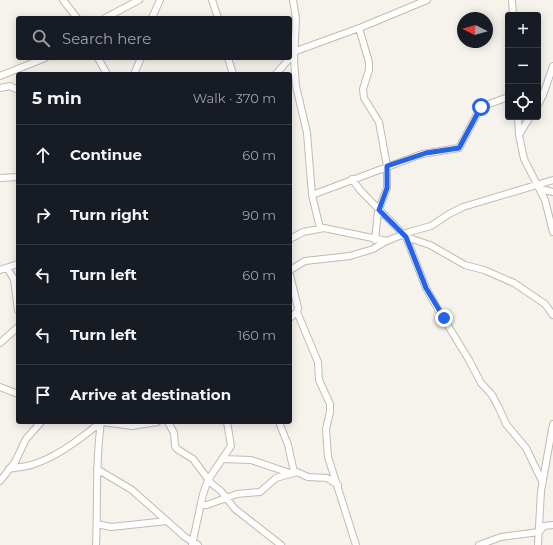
<!DOCTYPE html>
<html lang="en">
<head>
<meta charset="utf-8">
<style>
	body { margin:0; font-family:Montserrat,sans-serif; background:#242831; color:#f1f3f6 }
	.controls { position:absolute; right:12px; top:12px; display:grid; overflow:hidden; border-radius:4px; box-shadow:0 2px 10px #0003 }
	.controls button { width:36px; height:36px; display:grid; place-items:center; padding:0; border:0; border-bottom:1px solid #363941; background:#171b24; color:#f1f3f6; font:20px sans-serif }
	.compass { position:absolute; left:457px; top:12px; width:36px; height:36px; border-radius:50%; background:#171b24; box-shadow:0 2px 10px #0003; rotate:275deg }
	.stop { position:absolute; width:12px; height:12px; margin:-9px; border:3px solid #2563eb; border-radius:50%; background:#fff }
	.stop.end { background:#2563eb; border-color:#fff; box-shadow:0 1px 4px #0008 }
	.list { margin:0; padding:0; list-style:none }
	h2 { display:flex; justify-content:space-between; align-items:center; height:52px; margin:0; padding:0 16px; font-size:17px }
	h2 small { font-size:13px; font-weight:400; color:#9ea1a6 }
	.list li { display:grid; grid-template-columns:26px 1fr auto; gap:12px; align-items:center; box-sizing:border-box; height:60px; padding:0 16px; border-top:1px solid #363941 }
	.list b { display:block; font-size:15px; white-space:nowrap }
	.list em { font-size:13px; font-style:normal; color:#9ea1a6 }
	.icon { flex:none; width:22px; height:22px; fill:none; stroke:currentColor; stroke-width:2; stroke-linecap:round; stroke-linejoin:round }
	.map { position:relative; flex:none; width:553px; height:545px; overflow:hidden }
	.search { position:absolute; background:#171b24; box-shadow:0 2px 10px #0003; left:16px; top:16px; width:276px; height:44px; display:flex; align-items:center; gap:10px; box-sizing:border-box; padding:0 14px; border-radius:4px; color:#9ea1a6; font-size:15px }
	.panel { position:absolute; background:#171b24; box-shadow:0 2px 10px #0003; left:16px; top:72px; width:276px; height:352px; border-radius:4px }
	.map>svg:first-child { display:block }
	.lines { fill:none; stroke-linecap:round; stroke-linejoin:round }
	.minor-casing { stroke:#c2bbae; stroke-width:8 }
	.minor { stroke:#fff; stroke-width:6 }
	.route { stroke:#2563eb; stroke-width:5 }
</style>
</head>
<body>
<div class="map">
<svg width="553" height="545" viewBox="0 0 553 545">
	<rect width="100%" height="100%" fill="#f6f3ec"/>
	<g class="lines">
		<g class="minor-casing">
			<path id="minor" d="M 63,0 L 77,18
				M 212,0 L 218,18
				M 293,0 L 296,18 L 294,60 L 296,86 L 307,133 L 312,195 L 320,228
				M 512,0 L 513,15
				M 105,18 L 139,0
				M 152,18 L 160,0
				M 359,28 L 369,62 L 369,70 L 363,89 L 364,98 L 379,122 L 387,166 L 387,188 L 378,212 L 375,240
				M 98,58 L 107,74
				M 228,58 L 233,74
				M 134,74 L 141,58
				M 276,74 L 296,51 L 362,27 L 427,0
				M 0,76 L 45,58
				M 0,88 L 10,86 L 18,90
				M 538,105 L 543,95 L 553,66
				M 518,117 L 519,135 L 524,159 L 545,200 L 553,232
				M 519,135 L 530,117
				M 0,178 L 18,177
				M 352,179 L 360,190 L 406,237 L 430,245 L 465,265 L 484,270 L 514,283 L 545,304 L 553,315
				M 541,189 L 553,192
				M 312,195 L 422,154 L 459,148 L 481,107 L 508,97
				M 406,237 L 426,288 L 439,311 L 469,360 L 481,383 L 492,395 L 499,408 L 506,424 L 526,448 L 542,481
				M 290,239 L 303,232 L 324,228 L 387,241 L 409,232 L 431,226 L 449,214 L 463,207 L 553,180
				M 7,268 L 14,279 L 18,310
				M 0,270 L 18,264
				M 290,270 L 305,261 L 350,256 L 373,249 L 386,241
				M 290,275 L 298,308 L 297,312 L 290,318
				M 297,312 L 318,362 L 319,380 L 330,404 L 330,412 L 326,429 L 328,457 L 356,545
				M 0,343 L 18,327
				M 0,387 L 18,394
				M 103,422 L 132,426 L 157,422
				M 168,422 L 174,433 L 175,446 L 177,449 L 193,459 L 211,483 L 221,491 L 235,509 L 281,545
				M 279,422 L 288,445 L 294,472
				M 222,459 L 251,460 L 290,473
				M 9,469 C 17,467 27,467 34,464 C 57,457 83,437 101,422
				M 97,469 L 132,490 L 185,537 L 198,545
				M 0,481 L 15,462 L 26,439 L 41,422
				M 201,505 L 207,505 L 237,494 L 260,492 L 276,478 L 297,472 L 308,477 L 327,478 L 338,485
				M 97,524 L 111,527 L 167,521
				M 96,545 C 98,504 95,463 101,422
				M 192,545 L 203,494 L 208,480 L 231,446 L 227,422
				M 479,545 L 501,537 L 539,532 L 544,526 L 553,525
				M 538,545 L 541,491 L 553,424"/>
		</g>
		<use href="#minor" class="minor"/>
	</g>
	<g class="lines">
		<path class="route" d="M 444,318 L 426,288 L 406,237 L 379,210 L 387,188 L 387,166 L 426,153 L 459,148 L 481,107"/>
	</g>
</svg>
<div class="controls">
<button>+</button>
<button>−</button>
<button><svg class="icon" aria-label="locate" viewBox="0 0 24 24"><circle cx="12" cy="12" r="6"/><path d="M12 2v4M12 18v4M2 12h4M18 12h4"/></svg></button>
</div>
<svg class="compass" viewBox="-18 -18 36 36"><path d="M0-13l5 13h-10z" fill="#e53935"/><path d="M0 13l5-13h-10z" fill="#9ea1a6"/></svg>
<div class="stop" style="left:481px;top:107px"></div>
<div class="stop end" style="left:444px;top:318px"></div>
<div class="search"><svg class="icon" aria-label="search" viewBox="0 0 24 24"><circle cx="10" cy="10" r="6"/><path d="M15 15l6 6"/></svg>Search here</div>
<section class="panel">
<h2>5 min<small>Walk · 370 m</small></h2>
<ul class="list">
<li><svg class="icon" aria-label="ahead" viewBox="0 0 24 24"><path d="M12 20V5M6 11l6-6 6 6"/></svg><div><b>Continue</b></div><em>60 m</em></li>
<li><svg class="icon" aria-label="right" viewBox="0 0 24 24"><path d="M7 20v-9h11M14 6l5 5-5 5"/></svg><div><b>Turn right</b></div><em>90 m</em></li>
<li><svg class="icon" aria-label="left" viewBox="0 0 24 24"><path d="M17 20v-9H6M10 6l-5 5 5 5"/></svg><div><b>Turn left</b></div><em>60 m</em></li>
<li><svg class="icon" aria-label="left" viewBox="0 0 24 24"><path d="M17 20v-9H6M10 6l-5 5 5 5"/></svg><div><b>Turn left</b></div><em>160 m</em></li>
<li><svg class="icon" aria-label="arrive" viewBox="0 0 24 24"><path d="M6 21V4h12l-3 4 3 4H6"/></svg><div><b>Arrive at destination</b></div></li>
</ul>
</section>
</div>
</body>
</html>
